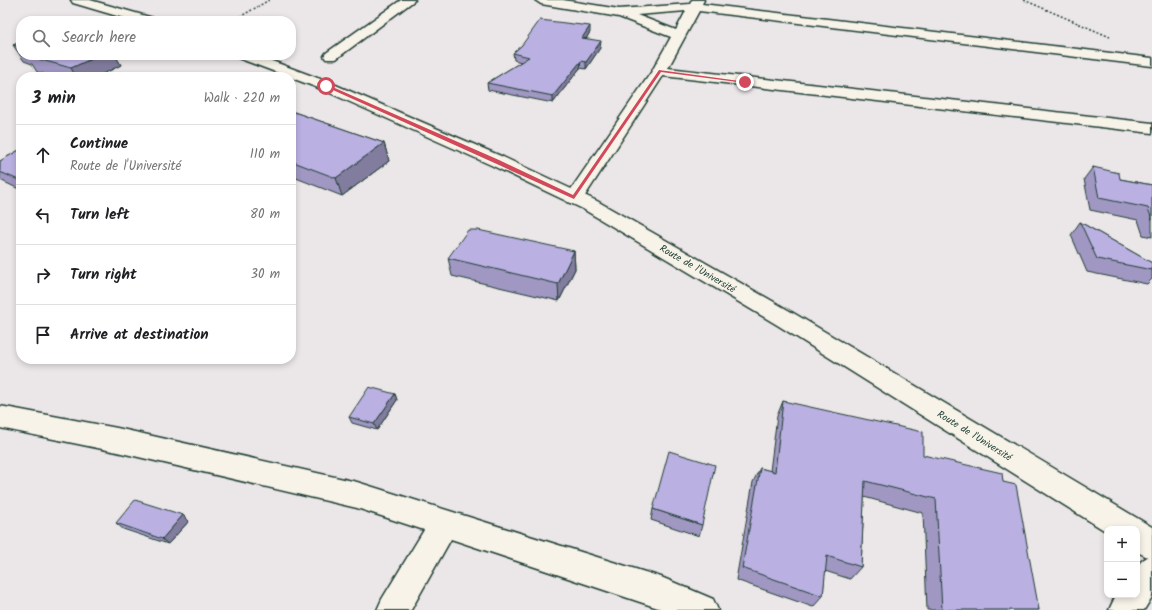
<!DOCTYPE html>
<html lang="en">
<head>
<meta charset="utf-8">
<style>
	body { margin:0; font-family:Kalam,sans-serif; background:#f2f2f2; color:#202124 }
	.controls { position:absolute; right:12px; bottom:12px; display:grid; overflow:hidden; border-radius:8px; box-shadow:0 2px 6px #0003 }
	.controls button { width:36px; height:36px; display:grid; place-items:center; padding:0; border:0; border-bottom:1px solid #e0e0e0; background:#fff; color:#202124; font:20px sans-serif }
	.stop { position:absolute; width:12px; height:12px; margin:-9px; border:3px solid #d1495b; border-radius:50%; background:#fff }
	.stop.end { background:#d1495b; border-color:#fff; box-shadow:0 1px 4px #0008 }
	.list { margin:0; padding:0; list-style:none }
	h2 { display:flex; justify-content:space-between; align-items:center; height:52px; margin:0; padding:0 16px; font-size:17px }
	h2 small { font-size:13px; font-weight:400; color:#757577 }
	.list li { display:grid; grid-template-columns:26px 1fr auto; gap:12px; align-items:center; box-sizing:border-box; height:60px; padding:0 16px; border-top:1px solid #e0e0e0 }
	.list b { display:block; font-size:15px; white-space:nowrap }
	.list p { margin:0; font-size:13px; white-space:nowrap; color:#757577 }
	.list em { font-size:13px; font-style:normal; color:#757577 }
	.icon { flex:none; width:22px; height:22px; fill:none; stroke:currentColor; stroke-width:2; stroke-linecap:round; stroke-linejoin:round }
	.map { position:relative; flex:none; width:1152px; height:610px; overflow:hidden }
	.search { position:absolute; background:#fff; box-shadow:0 2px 6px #0003; left:16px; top:16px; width:280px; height:44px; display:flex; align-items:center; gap:10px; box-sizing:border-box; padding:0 14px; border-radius:16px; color:#757577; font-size:15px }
	.panel { position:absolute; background:#fff; box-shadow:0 2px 6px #0003; left:16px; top:72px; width:280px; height:292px; border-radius:16px }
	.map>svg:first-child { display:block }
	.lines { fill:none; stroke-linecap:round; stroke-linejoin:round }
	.street-casing { stroke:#1f3d34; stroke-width:3 }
	.secondary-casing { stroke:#1f3d34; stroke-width:3 }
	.path { stroke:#1f3d34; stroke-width:1.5; stroke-dasharray:2 2; stroke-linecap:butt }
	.street { fill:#f7f3e8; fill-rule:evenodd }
	.secondary { fill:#f7f3e8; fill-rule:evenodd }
	.wall { fill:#a097c2; stroke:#1f3d34 }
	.shaded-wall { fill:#827b9e; stroke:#1f3d34 }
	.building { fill:#bab0e2; stroke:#1f3d34 }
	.route { fill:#d1495b }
	.labels { text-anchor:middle; stroke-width:3.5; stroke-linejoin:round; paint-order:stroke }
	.street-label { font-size:10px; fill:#1f3d34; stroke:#f7f3e8 }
</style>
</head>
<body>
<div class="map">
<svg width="1152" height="610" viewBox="0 0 1152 610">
	<rect width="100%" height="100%" fill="#ebe6e7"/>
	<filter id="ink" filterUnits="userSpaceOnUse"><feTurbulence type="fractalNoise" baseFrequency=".025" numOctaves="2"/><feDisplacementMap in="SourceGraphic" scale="8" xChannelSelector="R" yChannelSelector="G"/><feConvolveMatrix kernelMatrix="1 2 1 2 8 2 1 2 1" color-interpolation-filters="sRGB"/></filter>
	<g filter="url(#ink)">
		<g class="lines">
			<g class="street-casing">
				<path id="street" d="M 401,0 L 415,0 L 336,59 L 326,59 L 324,56 L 326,53 Z
					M 535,0 L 563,0 L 619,9 L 690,4 L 692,0 L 704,0 L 702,4 L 1152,58 L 1152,66 L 699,11 L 668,68 L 1152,123 L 1152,133 L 663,76 L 581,202 L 574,204 L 567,202 L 565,198 L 652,71 L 671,37 L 619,17 L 541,4 ZM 686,11 L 676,30 L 637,15 Z
					M 0,406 L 117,428 L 357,482 L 661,577 L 713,599 L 718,610 L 664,610 L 451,539 L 411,610 L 377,610 L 382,599 L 424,530 L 357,508 L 117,452 L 0,428 Z
					M 1152,555 L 1152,597 L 1144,610 L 1109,610 L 1116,595 L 1137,595 C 1137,575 1131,563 1152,555 Z"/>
			</g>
			<g class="secondary-casing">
				<path id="secondary" d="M 71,0 L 90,0 L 153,18 L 154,21 L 134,21 L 73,3 Z
					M 236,55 L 256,55 L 331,83 L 503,157 L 597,201 L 795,314 L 1152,527 L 1152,559 L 1137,552 L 1137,529 L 1107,529 L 1107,532 L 779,326 L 583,209 L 491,165 L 321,89 L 238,58 Z"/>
			</g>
			<path class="path" d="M 1024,0 L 1110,37
				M 233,21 L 269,0"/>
			<use href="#street" class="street"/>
			<use href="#secondary" class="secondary"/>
		</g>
		<path class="wall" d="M 590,32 L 586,39 L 600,48 L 586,69 L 580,68 L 553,103 L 488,90 L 487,83 L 521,62 L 514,60 L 513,53 L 522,45 Z
			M 21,42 L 21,55 L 115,55 L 121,65 L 97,77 L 54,77 L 37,72 L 32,64 L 24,61 L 13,45 Z
			M 291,111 L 384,143 L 389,161 L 342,196 L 291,176 Z
			M 21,149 L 21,190 L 0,180 L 0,161 Z
			M 1093,167 L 1120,179 L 1152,185 L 1152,237 L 1143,235 L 1138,220 L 1090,210 L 1084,179 Z
			M 1080,222 L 1152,263 L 1152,279 L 1147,284 L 1087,272 L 1071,235 Z
			M 574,251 L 575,269 L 559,301 L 452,276 L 448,258 Z
			M 395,394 L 397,400 L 377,430 L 352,423 L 349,417 Z
			M 783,401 L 923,455 L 1003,482 L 1039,610 L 927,610 L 923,513 L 864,497 L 861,567 L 850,579 L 825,571 L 823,596 L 813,607 L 736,580 L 753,482 L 760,468 L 770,471 L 777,416 Z
			M 653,509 L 702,525 L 699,536 L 651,520 Z
			M 183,515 L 189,521 L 168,544 L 123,529 L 116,523 Z"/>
		<path class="shaded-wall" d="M 590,26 L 590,32 L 582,45 L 582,38 Z
			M 601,41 L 600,48 L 586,69 L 586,62 Z
			M 100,55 L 115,55 L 121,65 L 97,77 L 76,77 L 71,68 Z
			M 581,61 L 580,68 L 553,103 L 553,96 Z
			M 384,143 L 389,161 L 342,196 L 336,178 Z
			M 574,251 L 575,269 L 559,301 L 558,284 Z
			M 395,394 L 397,400 L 377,430 L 374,424 Z
			M 183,515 L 189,521 L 168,544 L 162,539 Z"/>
		<path class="building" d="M 540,20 L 590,26 L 582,38 L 601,41 L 586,62 L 581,61 L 553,96 L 487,83 L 529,57 L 513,53 L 522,45 Z
			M 21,42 L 21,48 L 13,45 Z
			M 29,55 L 100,55 L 71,68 L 27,56 Z
			M 291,111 L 384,143 L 336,178 L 291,161 Z
			M 21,149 L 21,181 L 0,172 L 0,161 Z
			M 1093,167 L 1119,173 L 1120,179 L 1152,185 L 1152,220 L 1148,208 L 1099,198 Z
			M 1080,222 L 1152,263 L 1152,270 L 1097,259 Z
			M 468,230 L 478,230 L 574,251 L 558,284 L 448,258 Z
			M 369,387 L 395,394 L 374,424 L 349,417 Z
			M 783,401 L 923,432 L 923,455 L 1002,473 L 1003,482 L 1016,485 L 1039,610 L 942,610 L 936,499 L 865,481 L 861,567 L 827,556 L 823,596 L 742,568 L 760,468 L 775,472 Z
			M 669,451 L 715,465 L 702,525 L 653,509 Z
			M 135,500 L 183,515 L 162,539 L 116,523 Z"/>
	</g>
	<path class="route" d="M 659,70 L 747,82 L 745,83 L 661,72 L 574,199 L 324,86 L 328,85 L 499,160 L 573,195 Z"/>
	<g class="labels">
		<g class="street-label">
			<text transform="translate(698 268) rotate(30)" y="4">Route de l'Université</text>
			<text transform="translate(975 435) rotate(32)" y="4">Route de l'Université</text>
		</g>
	</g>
</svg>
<div class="controls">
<button>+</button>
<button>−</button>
</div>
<div class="stop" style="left:326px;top:86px"></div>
<div class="stop end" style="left:745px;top:82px"></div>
<div class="search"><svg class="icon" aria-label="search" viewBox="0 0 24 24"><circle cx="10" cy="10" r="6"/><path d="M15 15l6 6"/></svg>Search here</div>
<section class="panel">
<h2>3 min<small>Walk · 220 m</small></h2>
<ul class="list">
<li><svg class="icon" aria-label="ahead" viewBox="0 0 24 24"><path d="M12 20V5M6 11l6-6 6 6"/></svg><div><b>Continue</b><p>Route de l'Université</p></div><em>110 m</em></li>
<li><svg class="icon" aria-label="left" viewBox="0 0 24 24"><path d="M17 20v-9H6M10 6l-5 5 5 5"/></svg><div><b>Turn left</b></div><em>80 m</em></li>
<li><svg class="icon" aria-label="right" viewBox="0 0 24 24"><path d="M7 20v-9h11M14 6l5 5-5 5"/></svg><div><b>Turn right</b></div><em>30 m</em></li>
<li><svg class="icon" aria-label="arrive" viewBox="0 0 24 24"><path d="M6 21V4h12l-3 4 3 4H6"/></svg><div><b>Arrive at destination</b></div></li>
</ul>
</section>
</div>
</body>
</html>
